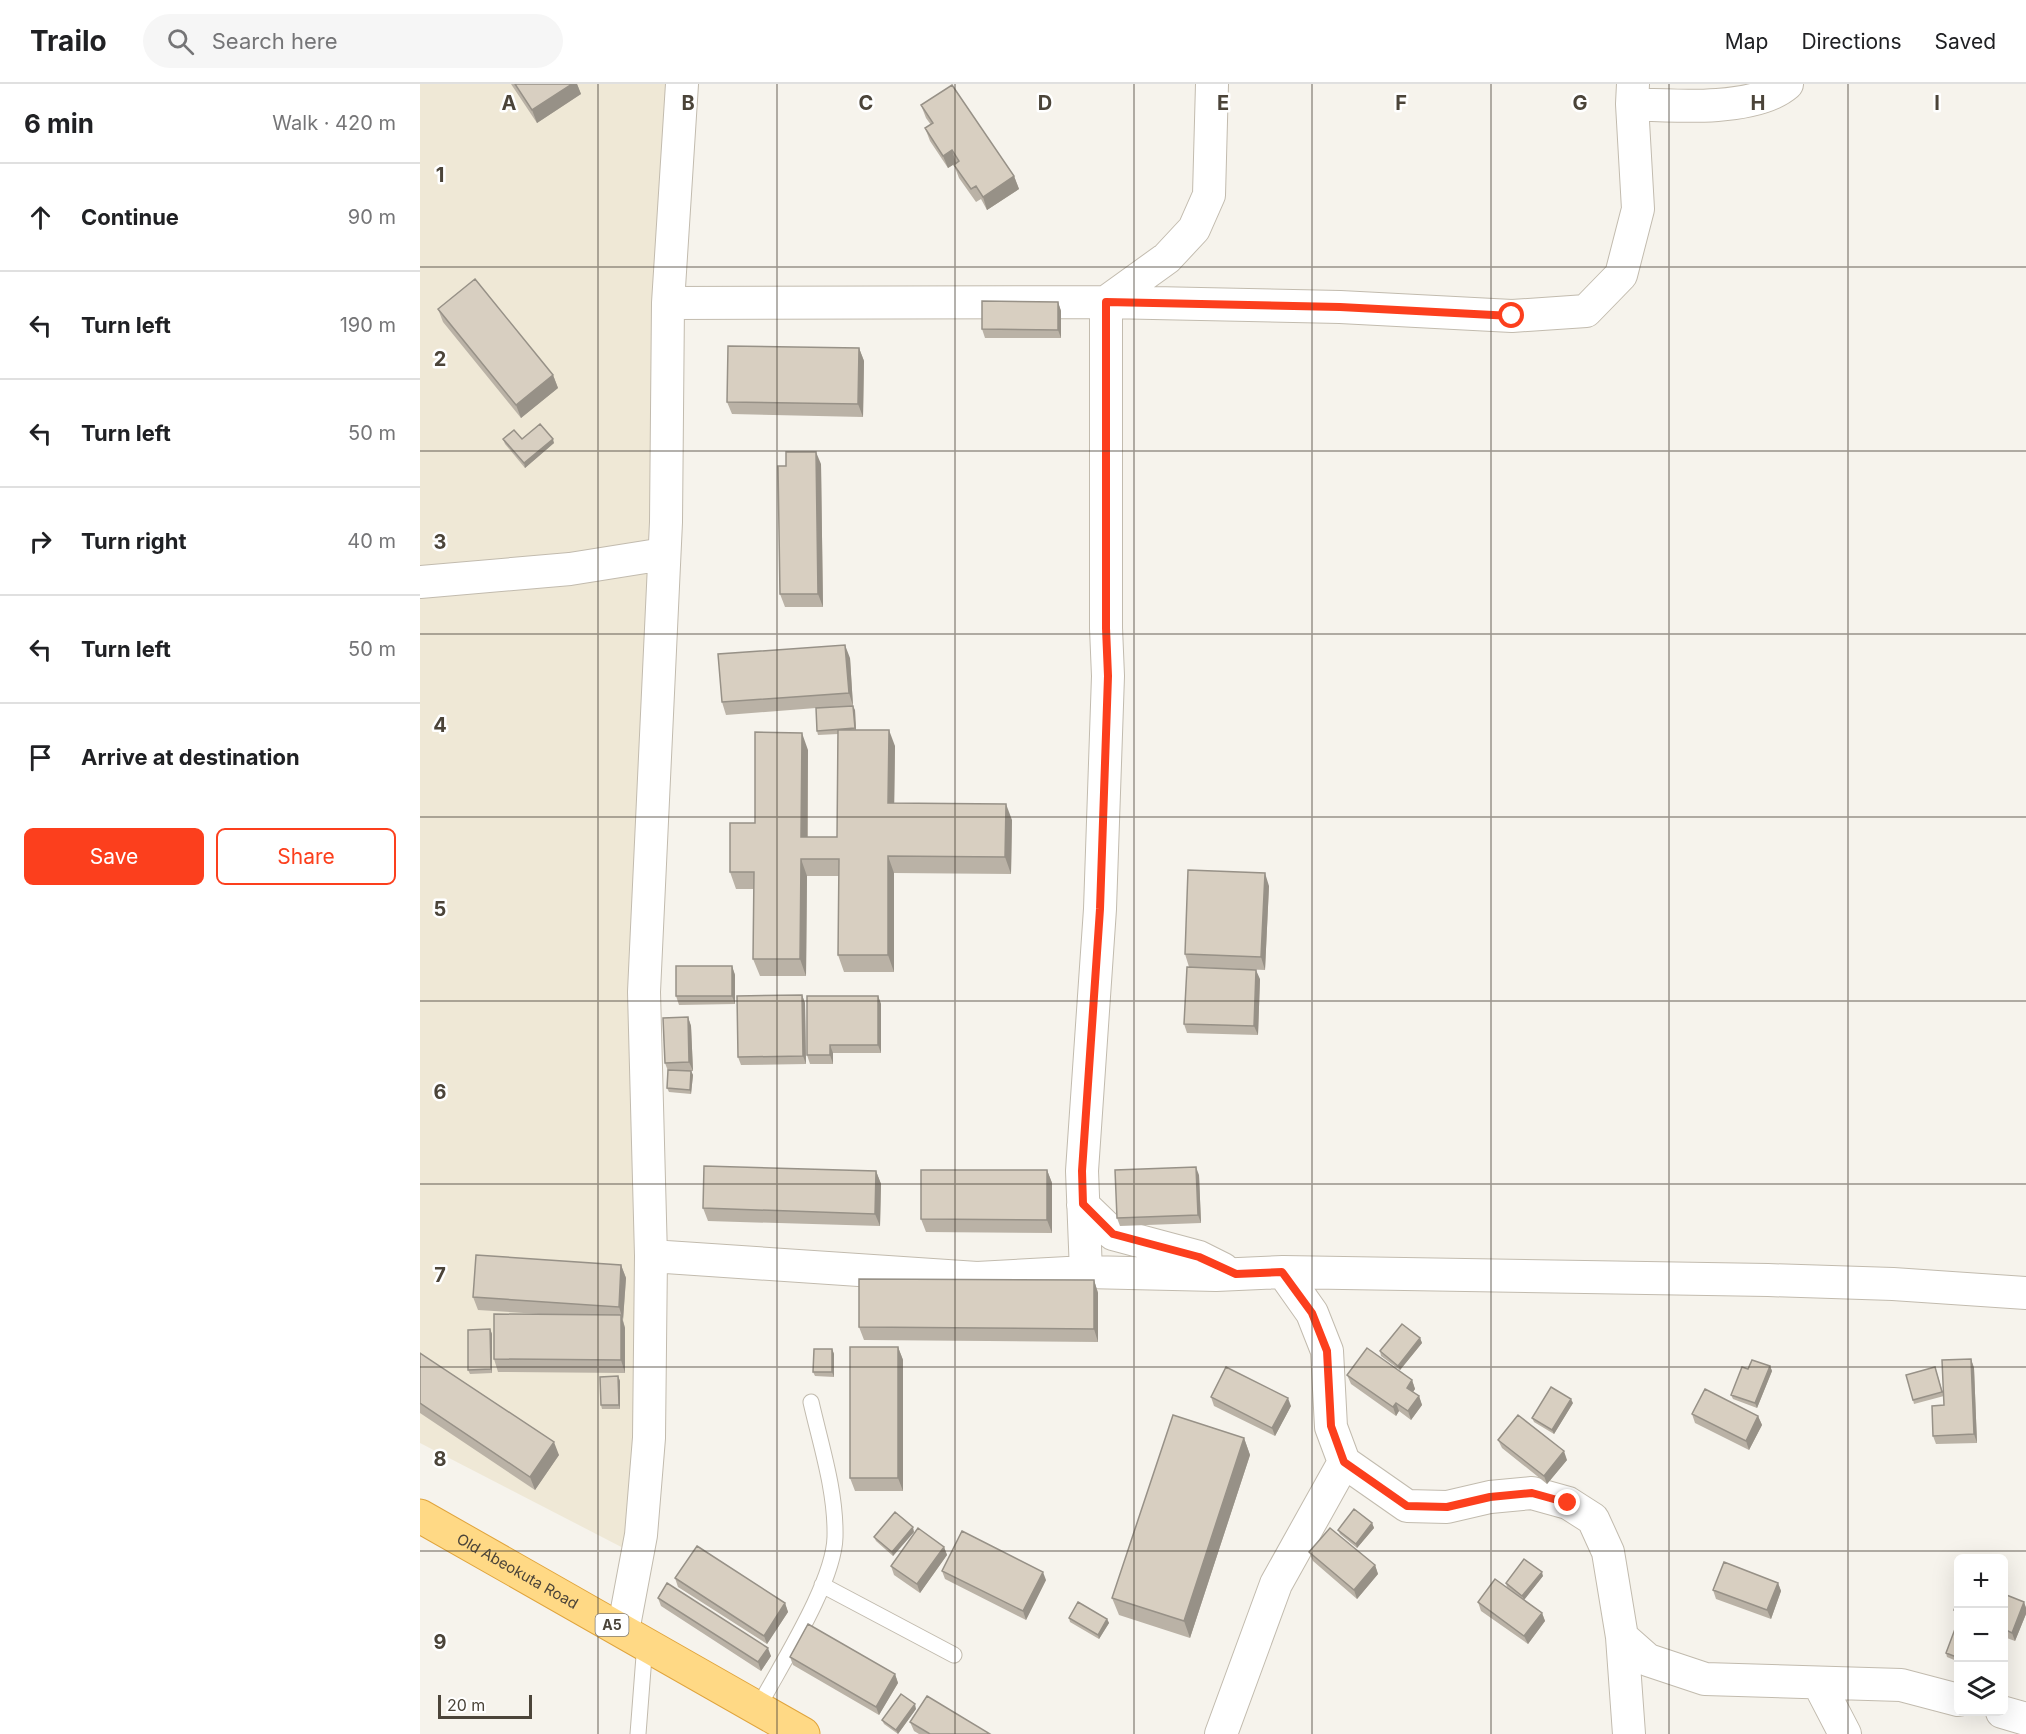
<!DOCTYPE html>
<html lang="en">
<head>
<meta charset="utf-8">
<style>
	body { margin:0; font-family:Inter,sans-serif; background:#f6f6f6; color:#202124 }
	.controls { position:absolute; right:18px; bottom:18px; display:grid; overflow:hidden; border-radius:9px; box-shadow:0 6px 24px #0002 }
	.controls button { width:54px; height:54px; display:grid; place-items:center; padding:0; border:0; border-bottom:2px solid #e0e0e0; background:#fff; color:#202124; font:30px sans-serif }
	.scale { position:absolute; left:18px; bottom:15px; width:94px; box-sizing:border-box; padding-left:6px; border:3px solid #4b4439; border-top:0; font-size:16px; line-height:21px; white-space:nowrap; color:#4b4439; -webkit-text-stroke:4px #fff; paint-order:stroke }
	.stop { position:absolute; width:18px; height:18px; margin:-14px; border:4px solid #fc3f1d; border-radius:50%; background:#fff }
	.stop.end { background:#fc3f1d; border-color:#fff; box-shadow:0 2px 6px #0008 }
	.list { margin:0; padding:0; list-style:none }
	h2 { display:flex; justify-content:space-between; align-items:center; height:78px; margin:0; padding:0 24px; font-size:26px }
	h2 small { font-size:20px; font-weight:400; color:#757577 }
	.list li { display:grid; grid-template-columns:39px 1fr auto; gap:18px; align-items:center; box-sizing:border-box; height:108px; padding:0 24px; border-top:2px solid #e0e0e0 }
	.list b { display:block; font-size:22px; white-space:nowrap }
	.list em { font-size:20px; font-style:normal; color:#757577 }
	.actions { display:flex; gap:12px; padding:18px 24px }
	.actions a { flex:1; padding:14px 0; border:2px solid #fc3f1d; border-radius:9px; text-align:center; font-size:21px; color:#fc3f1d }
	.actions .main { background:#fc3f1d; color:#fff }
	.icon { flex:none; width:33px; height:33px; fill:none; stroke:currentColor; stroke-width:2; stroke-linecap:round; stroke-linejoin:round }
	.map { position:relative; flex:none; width:1606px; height:1650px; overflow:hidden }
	header { display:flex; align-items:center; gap:36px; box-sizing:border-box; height:84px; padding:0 30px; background:#fff; border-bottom:2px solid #e0e0e0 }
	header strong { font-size:28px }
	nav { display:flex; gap:33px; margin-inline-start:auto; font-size:21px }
	.search { width:420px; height:54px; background:#f6f6f6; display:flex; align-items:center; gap:15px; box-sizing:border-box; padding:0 21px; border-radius:33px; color:#757577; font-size:22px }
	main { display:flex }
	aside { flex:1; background:#fff }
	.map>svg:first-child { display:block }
	.education { fill:#efe8d6 }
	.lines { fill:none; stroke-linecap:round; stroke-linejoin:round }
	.service-casing { stroke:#c2bbae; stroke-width:17 }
	.minor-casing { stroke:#c2bbae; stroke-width:34 }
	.trunk-casing { stroke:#e0a43c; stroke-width:35 }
	.service { stroke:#fff; stroke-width:15 }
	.minor { stroke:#fff; stroke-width:32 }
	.trunk { stroke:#ffd985; stroke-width:33 }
	.wall { fill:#bab2a6 }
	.shaded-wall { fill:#979187 }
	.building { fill:#d8cfc1; stroke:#979187; stroke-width:1.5 }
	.route { stroke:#fc3f1d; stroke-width:8 }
	.grid { fill:none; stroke:#4b4439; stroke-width:1.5; stroke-opacity:0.55 }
	.labels { text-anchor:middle; stroke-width:5; stroke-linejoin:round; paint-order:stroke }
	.shield { fill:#fff; stroke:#817c74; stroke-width:1.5 }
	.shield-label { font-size:14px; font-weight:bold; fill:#4b4439 }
	.street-label { font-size:15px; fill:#4b4439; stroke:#fff }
	.grid-label { font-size:20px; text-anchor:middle; font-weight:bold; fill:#4b4439; stroke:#fff; stroke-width:5; stroke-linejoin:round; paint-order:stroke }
</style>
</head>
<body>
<header>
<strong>Trailo</strong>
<div class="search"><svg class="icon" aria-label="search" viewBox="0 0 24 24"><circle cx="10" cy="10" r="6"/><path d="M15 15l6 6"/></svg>Search here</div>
<nav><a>Map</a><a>Directions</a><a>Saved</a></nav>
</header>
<main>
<aside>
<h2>6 min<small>Walk · 420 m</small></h2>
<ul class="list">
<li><svg class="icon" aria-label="ahead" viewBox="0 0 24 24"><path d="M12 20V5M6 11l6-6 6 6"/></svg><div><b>Continue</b></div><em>90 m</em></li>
<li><svg class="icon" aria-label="left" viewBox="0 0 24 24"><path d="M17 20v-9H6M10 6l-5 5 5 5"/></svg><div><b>Turn left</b></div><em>190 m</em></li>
<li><svg class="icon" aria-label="left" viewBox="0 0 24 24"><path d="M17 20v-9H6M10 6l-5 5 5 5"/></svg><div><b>Turn left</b></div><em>50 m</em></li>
<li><svg class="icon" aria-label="right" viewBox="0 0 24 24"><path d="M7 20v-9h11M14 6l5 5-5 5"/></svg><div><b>Turn right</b></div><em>40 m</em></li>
<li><svg class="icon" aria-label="left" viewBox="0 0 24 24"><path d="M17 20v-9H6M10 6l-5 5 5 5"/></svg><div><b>Turn left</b></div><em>50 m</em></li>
<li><svg class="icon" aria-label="arrive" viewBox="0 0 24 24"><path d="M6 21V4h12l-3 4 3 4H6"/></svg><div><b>Arrive at destination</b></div></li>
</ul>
<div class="actions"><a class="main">Save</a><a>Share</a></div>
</aside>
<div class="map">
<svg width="1606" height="1650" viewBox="0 0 1606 1650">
	<rect width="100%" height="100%" fill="#f6f3ec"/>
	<path class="education" d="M 0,0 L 247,0 L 211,1468 L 0,1359 Z"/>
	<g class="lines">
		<g class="service-casing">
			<path id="service" d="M 402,1501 L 534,1571
				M 338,1624 C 360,1582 414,1499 415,1453 C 416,1407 401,1362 391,1318
				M 218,1650 L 225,1559"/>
		</g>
		<g class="minor-casing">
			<path id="minor" d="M 1212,20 C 1252,22 1335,28 1367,0
				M 248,219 L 686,218 L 920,223 L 1092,232 L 1166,227 L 1201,191 L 1218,125 L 1212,20 L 1213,0
				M 0,498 L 150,485 L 244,470
				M 663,1121 L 693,1150 L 779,1173 L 803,1185
				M 231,1172 L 557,1194 L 666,1188 L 796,1191 L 863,1188 L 1348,1196 L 1473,1200 L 1606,1209
				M 666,1188 L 662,1087 L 680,825 L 688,592 L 686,544 L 686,218 L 747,174 L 774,145 L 789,111 L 792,0
				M 863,1188 L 892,1229 L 907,1267 L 911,1343 L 924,1378 L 987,1422 L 1027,1423 L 1070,1413 L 1112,1409 L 1148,1419 L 1173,1435 L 1188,1468 L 1202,1553 L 1228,1576 L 1285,1595 L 1481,1601 L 1538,1616
				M 203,1547 L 221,1451 L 229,1354 L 231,1172 L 224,908 L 246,438 L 248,219 L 262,0
				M 1202,1553 L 1209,1650
				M 1399,1600 L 1425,1650
				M 1582,1628 L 1606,1635
				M 801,1650 L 856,1500 L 924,1378"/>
		</g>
		<g class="trunk-casing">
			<g id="trunk">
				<path id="s1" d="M 0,1432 L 383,1650"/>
			</g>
		</g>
		<use href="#service" class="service"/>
		<use href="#minor" class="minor"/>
		<use href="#trunk" class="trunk"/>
	</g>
	<path class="wall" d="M 91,0 L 157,0 L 161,10 L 117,39 Z
		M 501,21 L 594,92 L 599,105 L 567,126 L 561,115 L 556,118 L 539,94 L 534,81 L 536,79 L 528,84 L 510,57 L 505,44 L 511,41 L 506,34 Z
		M 638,218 L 641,227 L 641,254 L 565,254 L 562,245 Z
		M 18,225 L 133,291 L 138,304 L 101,334 L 23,238 Z
		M 439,264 L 444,277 L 443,333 L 312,330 L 307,318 Z
		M 83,355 L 102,355 L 134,359 L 105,384 L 85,360 Z
		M 401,380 L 403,523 L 365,523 L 360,510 Z
		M 430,574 L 433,622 L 414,623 L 435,626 L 436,646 L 475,662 L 474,719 L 592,736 L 591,790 L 474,789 L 474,888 L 424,888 L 418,871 L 419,792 L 387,792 L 386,892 L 340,892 L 333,875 L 334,805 L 316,805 L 310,788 L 335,739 L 388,666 L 388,753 L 417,753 L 418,650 L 398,651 L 397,647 L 396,624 L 306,631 L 302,618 Z
		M 849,802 L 845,886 L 769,883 L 765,870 Z
		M 312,882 L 315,891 L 315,920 L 259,921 L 256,912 Z
		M 840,895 L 838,951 L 767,949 L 764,940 Z
		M 382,911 L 385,919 L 386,980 L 321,981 L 318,973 Z
		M 458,912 L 461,920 L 461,969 L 413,969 L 413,980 L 390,980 L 387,971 Z
		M 268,933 L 271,942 L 273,987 L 271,987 L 273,991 L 271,1010 L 249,1008 L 247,1004 L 248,987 L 245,979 Z
		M 627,1086 L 632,1099 L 632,1149 L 506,1148 L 501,1135 Z
		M 456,1087 L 461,1100 L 460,1142 L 288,1137 L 283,1124 Z
		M 779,1091 L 781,1139 L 700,1142 L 697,1134 Z
		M 201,1181 L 206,1194 L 203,1236 L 205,1244 L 205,1289 L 78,1288 L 74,1275 L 119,1230 L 58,1226 L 53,1213 Z
		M 674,1196 L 678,1209 L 678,1258 L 444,1256 L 439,1243 Z
		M 70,1245 L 72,1250 L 72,1289 L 50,1290 L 48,1286 Z
		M 1000,1254 L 1002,1259 L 980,1286 L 961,1272 L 960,1267 Z
		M 478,1263 L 483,1276 L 483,1407 L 435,1407 L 430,1394 Z
		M 412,1265 L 414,1270 L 414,1293 L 395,1292 L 393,1288 Z
		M 0,1269 L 139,1371 L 115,1406 L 0,1329 Z
		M 1551,1275 L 1554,1284 L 1557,1359 L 1516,1360 L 1513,1352 L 1524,1321 Z
		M 1350,1282 L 1352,1287 L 1337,1324 L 1313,1315 L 1311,1311 L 1328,1285 Z
		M 1515,1283 L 1524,1312 L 1494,1320 L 1493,1316 Z
		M 927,1291 L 992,1296 L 995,1305 L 993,1308 L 999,1312 L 1002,1321 L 991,1336 L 979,1327 L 976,1332 L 931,1300 Z
		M 198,1292 L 200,1297 L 200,1325 L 182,1325 L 181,1321 Z
		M 791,1313 L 871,1322 L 855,1352 L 794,1322 Z
		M 1153,1319 L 1134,1350 L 1114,1338 L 1112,1334 Z
		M 1272,1330 L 1338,1332 L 1342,1341 L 1329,1366 L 1275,1339 Z
		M 824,1354 L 830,1371 L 770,1554 L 699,1531 L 692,1514 Z
		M 1078,1356 L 1147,1376 L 1127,1400 L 1082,1364 Z
		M 952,1439 L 954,1444 L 937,1464 L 920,1450 L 918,1446 Z
		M 494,1448 L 473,1472 L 456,1457 L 454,1453 Z
		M 524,1463 L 527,1471 L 500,1509 L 474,1491 L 471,1482 Z
		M 889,1468 L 955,1481 L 958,1490 L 937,1515 L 893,1477 Z
		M 522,1487 L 626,1496 L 606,1536 L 525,1495 Z
		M 1123,1492 L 1104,1516 L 1122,1529 L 1125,1537 L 1108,1560 L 1061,1527 L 1058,1518 L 1102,1515 L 1087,1503 L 1086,1499 Z
		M 255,1494 L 365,1519 L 368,1528 L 347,1560 L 258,1503 Z
		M 1358,1499 L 1361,1507 L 1351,1535 L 1296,1515 L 1293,1506 Z
		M 1584,1510 L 1604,1518 L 1606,1524 L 1606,1530 L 1595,1557 L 1584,1553 Z
		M 1539,1513 L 1539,1535 L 1537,1534 L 1534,1526 Z
		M 238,1514 L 351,1572 L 341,1587 L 241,1522 Z
		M 649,1534 L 687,1535 L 689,1539 L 679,1555 L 650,1538 Z
		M 1539,1537 L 1539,1578 L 1527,1573 L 1526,1569 Z
		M 370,1573 L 475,1590 L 478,1599 L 459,1631 L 373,1581 Z
		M 496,1625 L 478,1650 L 464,1640 L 462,1636 Z
		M 490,1638 L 570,1650 L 499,1650 L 494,1647 Z"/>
	<path class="shaded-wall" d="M 152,0 L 157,0 L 161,10 L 117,39 L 112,26 Z
		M 532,66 L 536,79 L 528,84 L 523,72 Z
		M 594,92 L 599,105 L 567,126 L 563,113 Z
		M 638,218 L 641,227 L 641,254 L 638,246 Z
		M 439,264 L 444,277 L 443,333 L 438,320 Z
		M 133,291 L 138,304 L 101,334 L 96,321 Z
		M 133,355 L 134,359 L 105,384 L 104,379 Z
		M 396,368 L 401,380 L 403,523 L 398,510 Z
		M 425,561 L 430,574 L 433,622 L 429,609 Z
		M 433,622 L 435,626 L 436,649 L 435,644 Z
		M 469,646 L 475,662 L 474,736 L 468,719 Z
		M 382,649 L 388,666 L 387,770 L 381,753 Z
		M 586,720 L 592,736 L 591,790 L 585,773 Z
		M 468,772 L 474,789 L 474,888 L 468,871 Z
		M 381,775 L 387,792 L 386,892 L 380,875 Z
		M 845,789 L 849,802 L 845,886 L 841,873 Z
		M 312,882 L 315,891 L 315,920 L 312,912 Z
		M 836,886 L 840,895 L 838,951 L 834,942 Z
		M 382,911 L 385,919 L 386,980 L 383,972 Z
		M 458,912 L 461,920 L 461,969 L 458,961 Z
		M 268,933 L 271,942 L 273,987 L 269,978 Z
		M 410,961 L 413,969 L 413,980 L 410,971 Z
		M 271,987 L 273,991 L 271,1010 L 270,1006 Z
		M 776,1083 L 779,1091 L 781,1139 L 778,1131 Z
		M 627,1086 L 632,1099 L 632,1149 L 627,1136 Z
		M 456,1087 L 461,1100 L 460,1142 L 455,1130 Z
		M 201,1181 L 206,1194 L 203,1236 L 199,1223 Z
		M 674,1196 L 678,1209 L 678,1258 L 674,1245 Z
		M 201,1231 L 205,1244 L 205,1289 L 201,1276 Z
		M 70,1245 L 72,1250 L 72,1289 L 71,1285 Z
		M 1000,1254 L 1002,1259 L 980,1286 L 978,1282 Z
		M 478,1263 L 483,1276 L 483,1407 L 478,1394 Z
		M 412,1265 L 414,1270 L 414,1293 L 412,1288 Z
		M 1551,1275 L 1554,1284 L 1557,1359 L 1554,1350 Z
		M 1350,1282 L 1352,1287 L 1337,1324 L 1335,1319 Z
		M 198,1292 L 200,1297 L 200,1325 L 199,1321 Z
		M 992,1296 L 995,1305 L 990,1312 L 987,1304 Z
		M 999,1312 L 1002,1321 L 991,1336 L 988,1327 Z
		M 868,1314 L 871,1322 L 855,1352 L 852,1344 Z
		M 1151,1315 L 1153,1319 L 1134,1350 L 1132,1346 Z
		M 976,1319 L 979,1327 L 976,1332 L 973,1323 Z
		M 1338,1332 L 1342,1341 L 1329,1366 L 1326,1357 Z
		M 824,1354 L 830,1371 L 770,1554 L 764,1537 Z
		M 134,1358 L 139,1371 L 115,1406 L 110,1393 Z
		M 1144,1367 L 1147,1376 L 1127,1400 L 1124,1392 Z
		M 952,1439 L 954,1444 L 937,1464 L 936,1460 Z
		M 493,1443 L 494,1448 L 473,1472 L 472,1468 Z
		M 524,1463 L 527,1471 L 500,1509 L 497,1500 Z
		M 955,1481 L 958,1490 L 937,1515 L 934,1506 Z
		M 623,1488 L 626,1496 L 606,1536 L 603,1527 Z
		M 1122,1488 L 1123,1492 L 1104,1516 L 1102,1512 Z
		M 1358,1499 L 1361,1507 L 1351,1535 L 1347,1526 Z
		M 1604,1518 L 1606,1524 L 1606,1530 L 1595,1557 L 1592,1549 Z
		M 365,1519 L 368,1528 L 347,1560 L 344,1552 Z
		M 1122,1529 L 1125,1537 L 1108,1560 L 1104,1552 Z
		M 687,1535 L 689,1539 L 679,1555 L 678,1551 Z
		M 348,1564 L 351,1572 L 341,1587 L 338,1578 Z
		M 475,1590 L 478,1599 L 459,1631 L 456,1623 Z
		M 495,1620 L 496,1625 L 478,1650 L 476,1646 Z"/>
	<path class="building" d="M 95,0 L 152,0 L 112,26 Z
		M 532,1 L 594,92 L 563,113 L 556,102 L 551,105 L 534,81 L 539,77 L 532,66 L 523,72 L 505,44 L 513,39 L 501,21 Z
		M 55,195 L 133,291 L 96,321 L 18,225 Z
		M 562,217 L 638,218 L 638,246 L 562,245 Z
		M 308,262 L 439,264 L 438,320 L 307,318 Z
		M 120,340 L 133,355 L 104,379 L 83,355 L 94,346 L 102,355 Z
		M 366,368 L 396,368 L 398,510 L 360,510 L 358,382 L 366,382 Z
		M 425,561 L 429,609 L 302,618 L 298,570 Z
		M 433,622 L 435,644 L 397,647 L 396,624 Z
		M 418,646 L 469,646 L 468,719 L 586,720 L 585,773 L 468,772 L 468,871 L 418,871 L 419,775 L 381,775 L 380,875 L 333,875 L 334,788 L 310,788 L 310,739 L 335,739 L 335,648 L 382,649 L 381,753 L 417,753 Z
		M 768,786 L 845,789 L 841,873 L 765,870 Z
		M 256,882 L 312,882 L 312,912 L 256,912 Z
		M 767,883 L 836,886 L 834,942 L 764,940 Z
		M 382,911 L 383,972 L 318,973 L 317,912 Z
		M 387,912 L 458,912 L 458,961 L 410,961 L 410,971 L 387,971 Z
		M 268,933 L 269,978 L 245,979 L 243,934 Z
		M 248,986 L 271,987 L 270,1006 L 247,1004 Z
		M 284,1082 L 456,1087 L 455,1130 L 283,1124 Z
		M 776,1083 L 778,1131 L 697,1134 L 695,1086 Z
		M 501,1086 L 627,1086 L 627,1136 L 501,1135 Z
		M 56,1171 L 201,1181 L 199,1223 L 53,1213 Z
		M 439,1195 L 674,1196 L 674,1245 L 439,1243 Z
		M 74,1230 L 201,1231 L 201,1276 L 74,1275 Z
		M 982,1240 L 1000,1254 L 978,1282 L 960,1267 Z
		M 70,1245 L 71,1285 L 48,1286 L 48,1246 Z
		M 430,1263 L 478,1263 L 478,1394 L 430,1394 Z
		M 947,1264 L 992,1296 L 987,1304 L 999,1312 L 988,1327 L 976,1319 L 973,1323 L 927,1291 Z
		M 394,1265 L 412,1265 L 412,1288 L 393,1288 Z
		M 0,1269 L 134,1358 L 110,1393 L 0,1319 Z
		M 1551,1275 L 1554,1350 L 1513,1352 L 1512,1322 L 1524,1321 L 1522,1276 Z
		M 1332,1276 L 1350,1282 L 1335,1319 L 1311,1311 L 1322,1283 L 1328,1285 Z
		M 806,1283 L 868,1314 L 852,1344 L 791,1313 Z
		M 1515,1283 L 1522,1308 L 1493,1316 L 1486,1291 Z
		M 198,1292 L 199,1321 L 181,1321 L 180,1293 Z
		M 1131,1303 L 1151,1315 L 1132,1346 L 1112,1334 Z
		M 1285,1305 L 1338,1332 L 1326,1357 L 1272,1330 Z
		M 753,1331 L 824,1354 L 764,1537 L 692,1514 Z
		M 1098,1331 L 1144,1367 L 1124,1392 L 1078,1356 Z
		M 934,1425 L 952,1439 L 936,1460 L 918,1446 Z
		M 475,1428 L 493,1443 L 472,1468 L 454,1453 Z
		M 498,1444 L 524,1463 L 497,1500 L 471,1482 Z
		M 910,1444 L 955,1481 L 934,1506 L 889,1468 Z
		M 542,1447 L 623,1488 L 603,1527 L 522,1487 Z
		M 277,1462 L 365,1519 L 344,1552 L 255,1494 Z
		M 1104,1475 L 1122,1488 L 1102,1512 L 1086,1499 Z
		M 1304,1478 L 1358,1499 L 1347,1526 L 1293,1506 Z
		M 1075,1495 L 1122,1529 L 1104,1552 L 1058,1518 Z
		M 247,1499 L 348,1564 L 338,1578 L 238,1514 Z
		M 1584,1510 L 1604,1518 L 1592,1549 L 1584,1545 Z
		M 1539,1513 L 1539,1528 L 1534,1526 Z
		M 658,1518 L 687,1535 L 678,1551 L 649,1534 Z
		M 1538,1537 L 1539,1537 L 1539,1574 L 1526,1569 Z
		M 388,1540 L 475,1590 L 456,1623 L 370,1573 Z
		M 481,1610 L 495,1620 L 476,1646 L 462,1636 Z
		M 507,1612 L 570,1650 L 510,1650 L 490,1638 Z"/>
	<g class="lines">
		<path class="route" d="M 1092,232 L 920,223 L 686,218 L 686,544 L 688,592 L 680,825 L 662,1087 L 663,1120 L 693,1150 L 779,1173 L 816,1190 L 862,1188 L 892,1229 L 907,1267 L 911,1342 L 924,1378 L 987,1422 L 1027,1423 L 1070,1413 L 1112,1409 L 1148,1419"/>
	</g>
	<path class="grid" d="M 178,0 L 178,1650M 357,0 L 357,1650M 535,0 L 535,1650M 714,0 L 714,1650M 892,0 L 892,1650M 1071,0 L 1071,1650M 1249,0 L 1249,1650M 1428,0 L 1428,1650M 0,183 L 1606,183M 0,367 L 1606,367M 0,550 L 1606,550M 0,733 L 1606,733M 0,917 L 1606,917M 0,1100 L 1606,1100M 0,1283 L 1606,1283M 0,1467 L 1606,1467"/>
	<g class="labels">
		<rect class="shield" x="175.5" y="1530" width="33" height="22" rx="4.5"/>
		<g class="shield-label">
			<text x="192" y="1546">A5</text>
		</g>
		<g class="street-label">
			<text dy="5" stroke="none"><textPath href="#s1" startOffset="112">Old Abeokuta Road</textPath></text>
		</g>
	</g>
	<g class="grid-label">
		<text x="89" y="26">A</text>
		<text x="268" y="26">B</text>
		<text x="446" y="26">C</text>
		<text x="625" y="26">D</text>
		<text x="803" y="26">E</text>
		<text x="981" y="26">F</text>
		<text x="1160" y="26">G</text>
		<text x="1338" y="26">H</text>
		<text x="1517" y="26">I</text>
		<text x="20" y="98">1</text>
		<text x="20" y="282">2</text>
		<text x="20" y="465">3</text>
		<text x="20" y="648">4</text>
		<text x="20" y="832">5</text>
		<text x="20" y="1015">6</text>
		<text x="20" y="1198">7</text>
		<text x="20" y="1382">8</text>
		<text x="20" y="1565">9</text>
	</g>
</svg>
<div class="controls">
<button>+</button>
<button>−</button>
<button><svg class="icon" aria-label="layers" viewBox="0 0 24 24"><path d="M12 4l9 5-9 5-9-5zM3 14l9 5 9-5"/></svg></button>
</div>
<div class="scale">20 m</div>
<div class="stop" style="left:1092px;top:232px"></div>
<div class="stop end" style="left:1148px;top:1419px"></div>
</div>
</main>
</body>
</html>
